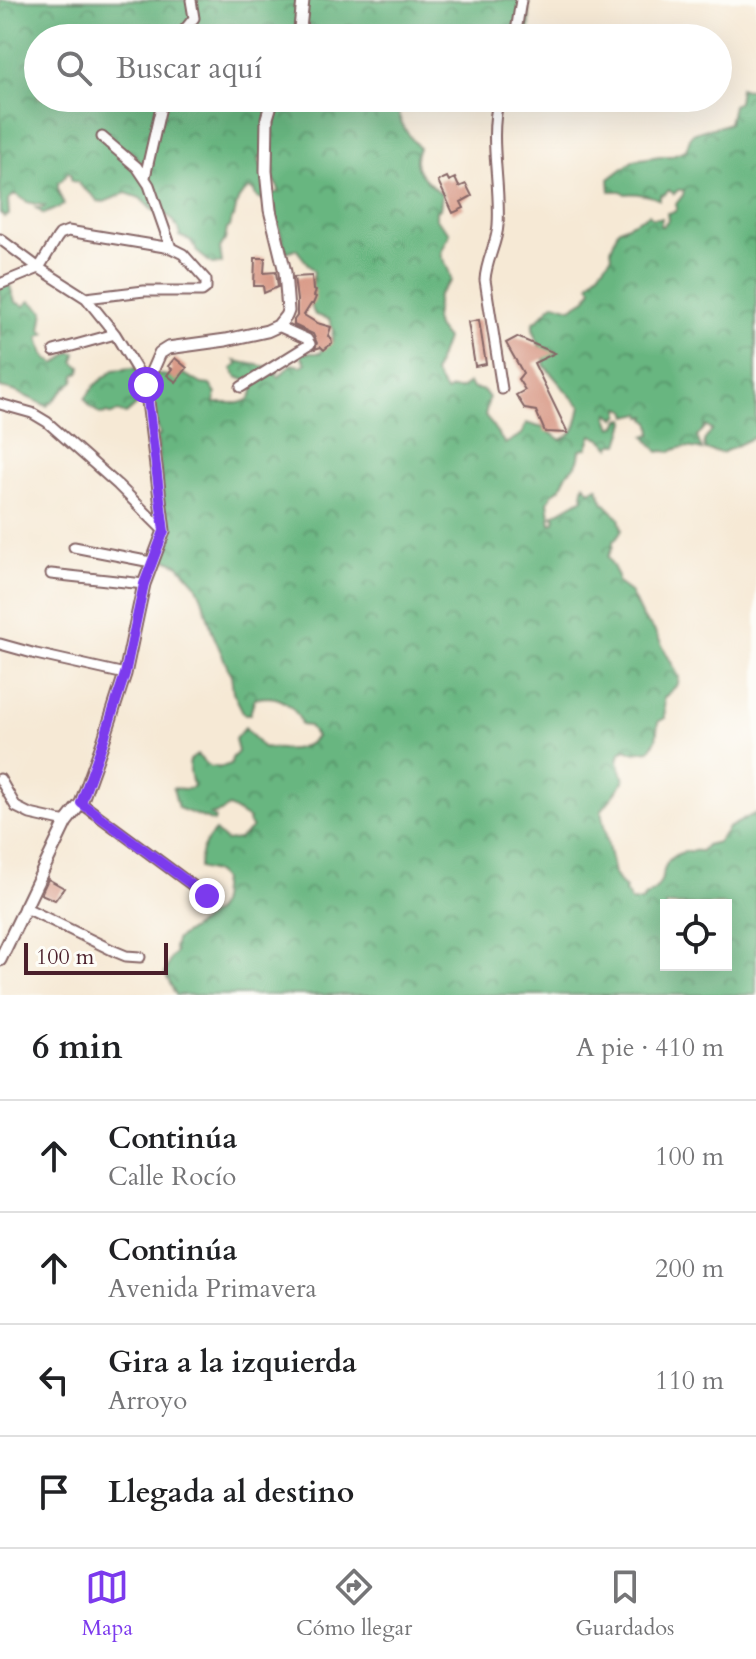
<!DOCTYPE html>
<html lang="es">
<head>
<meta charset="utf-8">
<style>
	body { margin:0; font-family:Cardo,serif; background:#f2f2f2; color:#202124 }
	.controls { position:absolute; right:24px; bottom:24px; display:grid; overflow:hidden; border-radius:0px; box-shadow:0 8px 32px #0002 }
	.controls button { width:72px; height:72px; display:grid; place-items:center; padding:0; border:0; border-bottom:2px solid #e0e0e0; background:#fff; color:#202124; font:40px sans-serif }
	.scale { position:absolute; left:24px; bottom:20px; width:144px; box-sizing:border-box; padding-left:8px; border:4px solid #4a1f2b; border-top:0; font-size:22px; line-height:28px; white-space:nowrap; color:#4a1f2b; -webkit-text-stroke:6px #fdfcf7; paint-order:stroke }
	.stop { position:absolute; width:24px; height:24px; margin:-18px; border:6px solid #7c3aed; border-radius:50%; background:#fff }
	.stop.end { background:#7c3aed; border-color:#fff; box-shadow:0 2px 8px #0008 }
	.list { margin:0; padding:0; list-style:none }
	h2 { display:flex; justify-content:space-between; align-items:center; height:104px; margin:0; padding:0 32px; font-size:34px }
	h2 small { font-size:26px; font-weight:400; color:#757577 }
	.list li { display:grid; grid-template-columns:52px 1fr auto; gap:24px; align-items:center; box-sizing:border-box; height:112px; padding:0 32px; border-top:2px solid #e0e0e0 }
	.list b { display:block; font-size:30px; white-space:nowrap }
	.list p { margin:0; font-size:26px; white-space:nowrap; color:#757577 }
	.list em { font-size:26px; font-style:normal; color:#757577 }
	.icon { flex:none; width:44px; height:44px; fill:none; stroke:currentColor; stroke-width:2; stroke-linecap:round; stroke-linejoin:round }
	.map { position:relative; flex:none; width:756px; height:995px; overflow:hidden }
	.search { position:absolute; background:#fff; box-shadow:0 8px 32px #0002; left:24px; right:24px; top:24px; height:88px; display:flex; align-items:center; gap:20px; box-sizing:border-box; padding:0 28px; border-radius:44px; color:#757577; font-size:30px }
	.sheet { height:552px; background:#fff }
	nav { display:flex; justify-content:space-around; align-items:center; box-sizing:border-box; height:112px; border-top:2px solid #e0e0e0; background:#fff; font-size:22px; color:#757577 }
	nav a { display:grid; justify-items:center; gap:4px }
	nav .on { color:#7c3aed }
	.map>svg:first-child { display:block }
	.forest { fill:url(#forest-crowns); stroke:#586a56; stroke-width:2; fill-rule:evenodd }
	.building { fill:#d89885 }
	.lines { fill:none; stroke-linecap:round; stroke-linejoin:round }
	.minor-casing { stroke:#866666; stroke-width:13 }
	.tertiary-casing { stroke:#866666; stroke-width:15 }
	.minor { stroke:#fff; stroke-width:9 }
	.tertiary { stroke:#fff; stroke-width:11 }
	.route { stroke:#7c3aed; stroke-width:10 }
</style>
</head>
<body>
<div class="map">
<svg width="756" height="995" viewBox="0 0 756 995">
	<defs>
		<pattern id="forest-crowns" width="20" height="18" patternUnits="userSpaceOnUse" patternTransform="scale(2)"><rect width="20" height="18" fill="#67b680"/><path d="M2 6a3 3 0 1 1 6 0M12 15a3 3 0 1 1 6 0" fill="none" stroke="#579369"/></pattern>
	</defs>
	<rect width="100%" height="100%" fill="#fdfcf7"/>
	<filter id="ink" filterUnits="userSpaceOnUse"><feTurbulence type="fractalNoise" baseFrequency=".0125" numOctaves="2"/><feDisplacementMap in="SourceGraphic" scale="16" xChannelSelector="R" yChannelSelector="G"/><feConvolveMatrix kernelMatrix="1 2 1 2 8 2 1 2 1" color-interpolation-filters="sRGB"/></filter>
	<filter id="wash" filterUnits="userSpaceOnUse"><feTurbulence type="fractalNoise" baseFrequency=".006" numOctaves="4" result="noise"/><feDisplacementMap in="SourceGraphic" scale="32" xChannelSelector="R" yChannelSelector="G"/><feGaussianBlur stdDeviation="1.8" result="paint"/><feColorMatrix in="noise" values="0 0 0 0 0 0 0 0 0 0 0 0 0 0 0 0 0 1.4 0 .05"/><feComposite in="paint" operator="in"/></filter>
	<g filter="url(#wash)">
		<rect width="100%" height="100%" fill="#f6e9d5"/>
		<path class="forest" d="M 0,0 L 529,0 C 528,13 532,25 529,38 L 38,38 L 38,98 L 401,98 C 392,117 408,134 419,148 C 408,169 428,182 442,194 L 440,209 L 436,211 L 436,219 L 450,233 L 441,253 C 444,264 451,270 451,281 L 438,295 L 435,319 L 437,327 L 446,339 L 434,373 L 446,392 L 452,389 L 460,389 L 469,383 L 472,388 L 484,391 L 489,398 L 485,415 L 505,444 L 522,434 L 526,423 L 543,428 L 561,440 C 579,430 576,425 581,406 C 566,394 557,379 544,365 C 547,350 531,338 533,323 C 542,318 546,309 555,303 L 571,308 L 587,298 L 592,288 L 589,284 L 612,256 L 611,249 L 618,230 C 628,224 639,221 649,214 L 652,218 L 662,218 L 660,226 L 663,226 L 668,220 L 667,213 L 674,212 L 677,209 L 676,204 L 683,195 L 684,190 L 678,190 L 674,194 L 669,190 L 665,194 L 660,195 L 660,200 C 653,196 634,192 625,194 L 621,191 L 610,191 L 609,179 L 634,160 L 660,156 L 670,156 L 686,150 L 691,135 C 703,128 716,129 729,123 L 733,105 L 738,102 L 740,88 L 745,90 L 756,88 L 756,436 L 722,453 L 705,450 L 704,441 L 712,430 L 706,426 L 697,437 L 702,450 C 690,447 681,445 671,452 L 663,451 L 658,452 L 645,436 L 652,434 L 651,424 L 646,419 L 647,416 L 642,417 L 642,413 L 628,416 L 626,410 L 620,408 L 620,415 L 616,419 L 609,413 L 608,417 L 612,428 L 617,426 L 620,420 L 625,419 L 626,422 L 619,444 L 612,444 L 611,448 L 601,439 L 592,435 L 587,448 L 580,450 L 579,458 L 576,465 L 568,472 L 560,488 L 553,493 L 548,502 L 551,524 L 554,523 L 556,517 L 552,516 L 583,498 L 582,494 L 584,484 L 590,491 L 597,487 L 604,503 L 619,518 L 622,530 L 616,539 L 613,541 L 613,546 L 608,557 L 618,576 L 618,583 L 630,592 L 642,617 L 654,630 L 679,677 L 678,684 L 664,698 L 665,718 L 658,722 L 656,740 L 650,750 L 632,752 L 626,749 L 620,752 L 618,761 L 624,780 C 617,792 609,801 601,811 L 614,874 L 621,885 L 626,888 L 625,891 L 631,901 L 641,902 C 645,895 650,895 656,889 C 663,882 662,873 666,865 C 672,852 689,850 701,851 L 706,845 L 718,842 L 728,828 L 756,813 L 756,995 L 176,995 L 165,974 L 170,959 L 176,952 L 174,948 L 176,940 C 186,932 214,916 218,907 C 222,898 220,890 222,880 L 217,873 L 199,868 C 199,853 204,842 215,831 L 226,841 L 239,839 L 252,828 L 248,822 L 249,819 L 229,807 L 221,812 L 210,815 L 215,818 L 214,822 L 178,808 L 173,788 L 185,789 L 193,787 L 189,766 L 190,760 L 197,755 L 210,767 L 217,766 L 218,768 L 231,764 L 232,758 L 238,752 L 235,739 L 245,727 L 262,747 C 283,749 301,754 316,737 L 309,726 L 301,725 C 300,714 286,700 275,698 C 269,696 260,698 255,698 L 250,714 L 244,714 L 233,692 L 231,675 L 213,634 L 202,598 L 196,584 L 179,565 L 164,558 L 164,527 L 157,437 L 160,435 L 152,410 L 143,400 L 126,414 L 117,412 L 112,415 L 107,413 L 100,414 L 90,406 L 85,399 L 95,385 L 114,370 L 140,367 L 148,372 L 172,377 L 184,374 L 202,384 L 210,385 L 216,394 L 214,403 L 239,403 L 249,400 L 253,392 L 252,386 L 245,380 L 237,377 L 232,369 L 238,364 L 235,361 L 279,369 L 276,375 L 279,377 L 291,364 L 301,366 L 306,363 L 301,356 L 302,353 L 321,353 L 323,342 L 332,341 L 333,330 L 329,319 L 315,315 L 310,304 L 314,272 L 296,249 L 286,252 L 269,192 L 275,193 L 280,192 L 265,158 L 258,157 L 266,178 L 264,200 L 257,198 L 253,190 L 249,189 C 235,200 238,201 234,217 L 232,218 L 230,227 L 227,229 L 225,240 L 220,248 L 222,263 L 212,264 L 196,251 L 196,249 L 190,240 L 179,236 L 180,232 L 170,217 L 152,210 L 140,198 L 126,193 L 104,202 L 97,201 C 93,192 82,191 78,182 L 71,181 L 71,173 L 68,172 L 63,179 L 58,183 L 58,191 L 64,205 L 44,214 L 36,208 L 43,208 L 45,206 L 27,202 L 15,194 L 8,200 L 9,215 L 5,217 L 0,213 ZM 666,905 L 726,905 L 726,965 L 666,965 Z
			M 0,278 L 9,283 L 15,302 L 24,306 L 30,301 L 44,311 L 41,330 L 46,333 L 39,337 C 43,352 42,356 56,364 L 70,352 L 76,353 L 74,362 L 81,367 L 80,372 L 75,375 L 74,381 C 64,388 57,398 47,406 L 14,391 L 0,388 Z"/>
		<g id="blocks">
			<path class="building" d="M 447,177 L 449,181 L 455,178 L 459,187 L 466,184 L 472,196 L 461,202 L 464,208 L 453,213 L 438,181 Z
				M 255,258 L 265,258 L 264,273 L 276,272 L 278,287 L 264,293 L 263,286 L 254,286 Z
				M 312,276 L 313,290 L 316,291 L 314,296 L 316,297 L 313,304 L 311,304 L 304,315 L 317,323 L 331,327 L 328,336 L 331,338 L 332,343 L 324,350 L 321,347 L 315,349 L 317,343 L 313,334 L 294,325 L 294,320 L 297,316 L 297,300 L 294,277 Z
				M 479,320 L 486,364 L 475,366 L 468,322 Z
				M 517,337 L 555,353 L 534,363 L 568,433 L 545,432 L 536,411 L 525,409 L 516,395 L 525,390 L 518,379 L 523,373 L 506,343 Z
				M 175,358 L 187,368 L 176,382 L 167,375 L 172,369 L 168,366 Z
				M 48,879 L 64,888 L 55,900 L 41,894 Z"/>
		</g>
	</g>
	<g filter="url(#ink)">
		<use href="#blocks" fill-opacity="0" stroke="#866666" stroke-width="2"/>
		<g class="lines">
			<g class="minor-casing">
				<path id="minor" d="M 178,38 L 194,18 L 191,0
					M 515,38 L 521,0
					M 499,98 C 488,139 501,183 498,225 C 497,244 486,260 485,280 L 502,389
					M 102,137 L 137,167 L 149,185 L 171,248
					M 145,177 L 163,98
					M 0,239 L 39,268 L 86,298 L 115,334 L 146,385
					M 39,268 L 57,238 L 60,234 L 68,231 L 171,248 L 183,254 L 206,280 L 206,288 L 202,291 L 144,291 L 86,298
					M 0,284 L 39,268
					M 54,351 L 115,334
					M 241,387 L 310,344 L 307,339 L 278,326
					M 0,404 L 32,413 L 47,422 L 118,485 L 164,531
					M 74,547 L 151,562
					M 51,574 L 144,584
					M 0,644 L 36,654 L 125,674
					M 0,779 L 16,807 L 30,814 L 66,822
					M 81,803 L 207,896
					M 24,907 L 114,951 L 126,956 L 140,957"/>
			</g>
			<g class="tertiary-casing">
				<path id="tertiary" d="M 299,38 L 303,0
					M 0,960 L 66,822 L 81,803 L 103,742 L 125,674 L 144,584 L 164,531 L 146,385 L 160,353 L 168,348 L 226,340 L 267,331 L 278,326 L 286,316 L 288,311 L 285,272 L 270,210 L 266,171 L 267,118 L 273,98"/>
			</g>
			<use href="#minor" class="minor"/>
			<use href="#tertiary" class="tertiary"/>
		</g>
	</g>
	<g class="lines" filter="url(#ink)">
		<path class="route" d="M 146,385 L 164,531 L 144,584 L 125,674 L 103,742 L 81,803 L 207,896"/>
	</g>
</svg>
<div class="controls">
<button><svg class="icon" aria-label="locate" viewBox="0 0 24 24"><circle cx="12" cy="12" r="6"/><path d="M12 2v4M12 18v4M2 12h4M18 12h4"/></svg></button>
</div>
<div class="scale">100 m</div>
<div class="stop" style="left:146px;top:385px"></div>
<div class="stop end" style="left:207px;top:896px"></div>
<div class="search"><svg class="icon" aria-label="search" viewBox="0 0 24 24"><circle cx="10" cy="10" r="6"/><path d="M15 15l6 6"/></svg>Buscar aquí</div>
</div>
<section class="sheet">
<h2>6 min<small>A pie · 410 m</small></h2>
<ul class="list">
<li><svg class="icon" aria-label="ahead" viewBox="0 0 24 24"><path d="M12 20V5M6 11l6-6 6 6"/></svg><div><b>Continúa</b><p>Calle Rocío</p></div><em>100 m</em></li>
<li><svg class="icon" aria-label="ahead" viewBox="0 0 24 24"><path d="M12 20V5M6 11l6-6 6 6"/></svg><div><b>Continúa</b><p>Avenida Primavera</p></div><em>200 m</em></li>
<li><svg class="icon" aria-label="left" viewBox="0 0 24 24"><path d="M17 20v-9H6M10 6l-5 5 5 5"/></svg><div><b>Gira a la izquierda</b><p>Arroyo</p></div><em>110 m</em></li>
<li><svg class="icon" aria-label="arrive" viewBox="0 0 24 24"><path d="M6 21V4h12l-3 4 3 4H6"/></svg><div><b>Llegada al destino</b></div></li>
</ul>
</section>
<nav>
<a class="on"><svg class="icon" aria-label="map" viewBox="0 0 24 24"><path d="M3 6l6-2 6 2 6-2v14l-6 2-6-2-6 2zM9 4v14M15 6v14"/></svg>Mapa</a>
<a><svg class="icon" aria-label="directions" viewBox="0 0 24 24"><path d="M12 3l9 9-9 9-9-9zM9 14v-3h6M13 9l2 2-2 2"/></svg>Cómo llegar</a>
<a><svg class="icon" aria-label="saved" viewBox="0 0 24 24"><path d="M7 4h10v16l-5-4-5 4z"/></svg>Guardados</a>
</nav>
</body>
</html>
